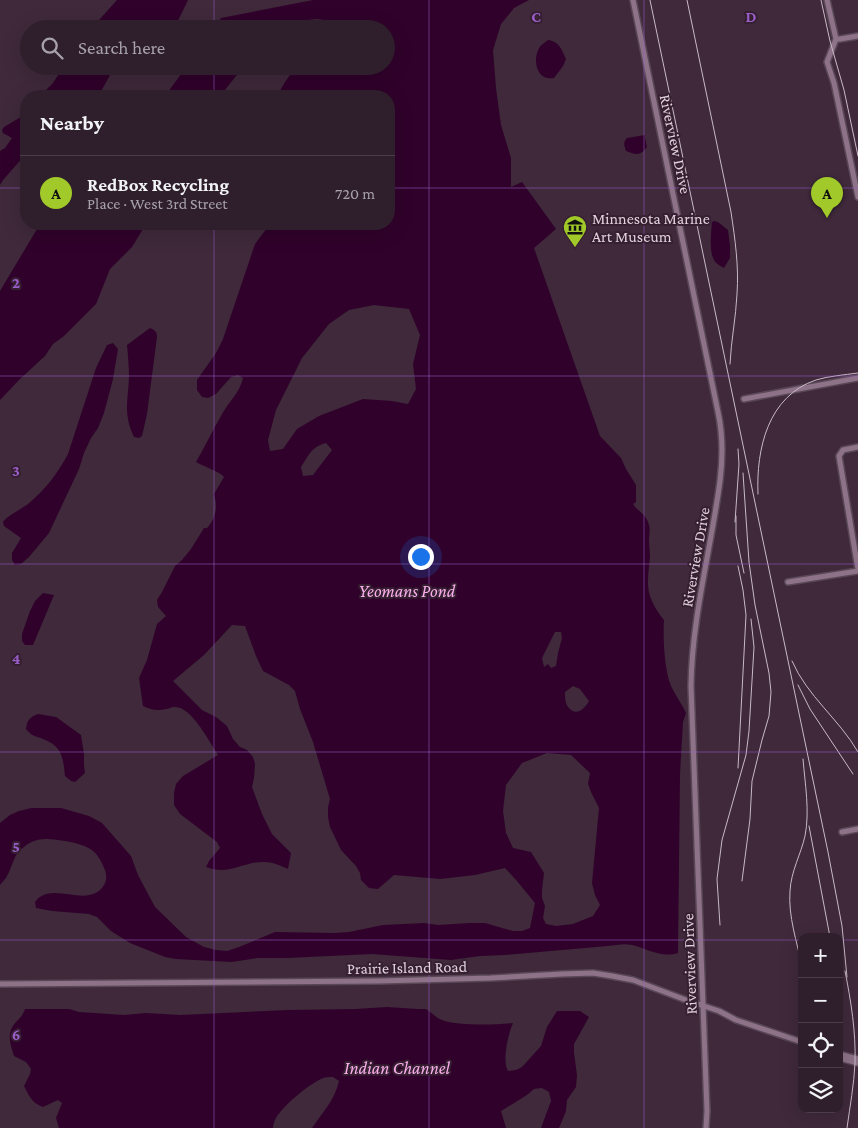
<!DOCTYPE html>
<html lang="en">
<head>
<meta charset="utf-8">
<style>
	body { margin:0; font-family:"Crimson Pro",serif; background:#372734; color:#f1f3f6 }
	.controls { position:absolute; right:15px; bottom:15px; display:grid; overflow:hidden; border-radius:10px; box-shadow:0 5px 20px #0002 }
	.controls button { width:45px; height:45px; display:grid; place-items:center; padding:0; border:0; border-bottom:1px solid #4a3d48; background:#2f1f2c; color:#f1f3f6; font:25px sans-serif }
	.you { position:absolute; left:420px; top:556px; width:18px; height:18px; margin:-12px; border:4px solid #fff; border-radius:50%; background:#1a73e8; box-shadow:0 0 0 8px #1a73e833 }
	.badge { display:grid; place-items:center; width:32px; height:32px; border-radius:50%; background:#a1c929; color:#111; font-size:16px; font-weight:700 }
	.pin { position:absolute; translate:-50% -41px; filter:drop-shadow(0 1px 2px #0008) }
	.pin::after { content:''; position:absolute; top:26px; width:18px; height:15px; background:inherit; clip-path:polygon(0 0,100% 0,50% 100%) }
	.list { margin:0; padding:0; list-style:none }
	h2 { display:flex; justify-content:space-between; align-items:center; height:65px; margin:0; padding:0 20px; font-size:21px }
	h2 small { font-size:16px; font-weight:400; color:#a7a2a9 }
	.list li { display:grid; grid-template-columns:32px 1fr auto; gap:15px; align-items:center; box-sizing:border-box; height:75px; padding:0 20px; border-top:1px solid #4a3d48 }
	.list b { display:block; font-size:19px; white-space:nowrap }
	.list p { margin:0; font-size:16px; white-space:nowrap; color:#a7a2a9 }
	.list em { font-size:16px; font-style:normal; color:#a7a2a9 }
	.icon { flex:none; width:28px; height:28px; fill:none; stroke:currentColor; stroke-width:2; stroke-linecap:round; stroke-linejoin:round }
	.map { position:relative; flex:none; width:858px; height:1128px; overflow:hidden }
	.search { position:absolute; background:#2f1f2c; box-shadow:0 5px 20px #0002; left:20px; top:20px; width:375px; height:55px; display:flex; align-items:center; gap:12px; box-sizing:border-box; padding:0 18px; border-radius:28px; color:#a7a2a9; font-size:19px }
	.panel { position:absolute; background:#2f1f2c; box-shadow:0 5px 20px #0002; left:20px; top:90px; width:375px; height:140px; border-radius:20px }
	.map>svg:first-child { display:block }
	.water { fill:#30022b; fill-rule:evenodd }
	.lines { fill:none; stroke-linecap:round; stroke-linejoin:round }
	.minor-casing { stroke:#594756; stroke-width:8 }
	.minor { stroke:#8d7288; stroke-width:5 }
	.rail { stroke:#c9b9c6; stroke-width:1 }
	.grid { fill:none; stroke:#995ec8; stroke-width:1; stroke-opacity:0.55 }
	.labels { text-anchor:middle; stroke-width:4; stroke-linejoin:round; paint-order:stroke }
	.street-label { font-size:16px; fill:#e0d1dd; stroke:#351f31 }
	.poi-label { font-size:16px; fill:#e0d1dd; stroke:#351f31; text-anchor:start }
	.water-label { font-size:18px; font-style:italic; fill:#faafec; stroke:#351f31 }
	.grid-label { font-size:16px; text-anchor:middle; font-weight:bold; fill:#995ec8; stroke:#351f31; stroke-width:4; stroke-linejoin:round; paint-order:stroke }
</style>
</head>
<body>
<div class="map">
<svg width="858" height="1128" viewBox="0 0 858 1128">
	<rect width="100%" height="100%" fill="#3f293b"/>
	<path class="water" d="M 117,0 L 188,0 L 174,29 L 91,29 Z
		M 313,0 L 529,0 L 514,8 L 501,24 L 493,50 L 496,88 L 501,125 L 511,158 L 511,187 L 522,182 L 556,229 L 534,248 L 600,436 L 621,458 L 626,469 L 636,485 L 636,502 L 633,504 C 637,511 645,513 648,522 C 651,529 649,534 649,541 C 649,546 650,551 650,557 C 649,569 646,584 650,596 C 653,605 658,613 664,620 C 663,638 664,669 671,686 C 675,695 682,704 686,713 L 683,722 L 680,774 L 678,953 C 661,958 648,949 632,945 C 624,943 616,945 608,946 L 505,955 L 480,956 L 451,960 L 372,954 L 287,958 L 257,958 L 232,962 L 176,959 L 165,957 L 130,943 L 111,931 L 97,917 L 89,914 L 52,911 L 36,908 L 35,902 C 35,902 39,897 40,897 C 58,885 86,906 102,888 C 107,882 107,876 105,870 C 102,863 99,856 93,851 C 85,843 57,839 45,839 C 38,839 29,842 24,847 C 13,854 13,866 7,876 C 6,879 2,882 0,885 L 0,823 L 10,815 L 19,811 L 31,808 L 61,808 L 89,816 L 102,823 L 131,856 L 138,875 L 155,907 L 186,937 L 204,947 L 216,950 L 227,951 L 239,947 L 275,932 L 335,933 L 349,932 L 383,925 L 424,923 L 438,925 L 470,923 L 485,923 L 513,931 L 522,931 L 530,928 L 535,903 L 517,881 L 505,868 L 475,875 L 440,879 L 394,875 L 378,889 L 369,888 L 361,880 L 360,873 L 356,866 L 341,850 L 330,827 L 328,817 L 328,807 L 330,799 L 313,742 L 300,709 L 295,691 L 289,685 L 263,671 L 256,656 L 245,626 L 232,625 L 204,655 L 173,681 L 202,710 L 216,717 L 227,726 L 233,739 L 240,747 L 247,750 L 253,757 L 255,764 L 254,778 L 252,787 L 262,814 L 272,834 L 291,853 L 288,869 C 281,866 274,862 265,862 C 243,861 230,876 206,867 L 209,861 L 220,848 L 217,842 L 180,814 L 174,805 L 174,793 L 176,784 L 183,776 L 218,755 C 210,743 191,705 174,707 C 171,707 169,709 166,709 C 158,711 151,710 143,706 L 139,678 L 147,660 L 157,624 L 166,616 L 158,607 L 157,600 L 162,592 L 175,566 L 182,560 L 191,549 L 204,528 L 207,528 C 216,518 218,507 214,494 L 224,477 C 219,471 204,467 196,462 C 205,447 212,431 221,416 C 228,402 240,393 243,378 L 238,375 L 231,377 L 216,394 L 208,398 L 202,397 L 197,390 L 197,380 L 216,353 L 223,339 L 255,244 L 270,224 L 389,224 L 389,96 L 277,96 C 284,84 288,75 299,66 L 386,66 L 386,29 L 350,29 L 351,27 L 344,23 L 317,19 L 299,21 L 286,29 L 214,29 L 221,18 ZM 374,305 L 409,309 L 420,335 L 413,364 L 416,389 L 408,404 L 392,401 L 363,399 L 319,416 L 297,429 L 283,449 L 270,451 L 268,440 L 276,410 L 302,358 L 329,324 L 349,310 ZM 326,443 L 332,450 L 313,475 L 303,476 L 301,467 C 309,455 311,447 326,443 ZM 555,632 L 561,632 L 562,638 L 558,653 L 556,666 L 551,668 L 548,664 L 544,667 L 542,658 ZM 573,686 L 580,689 L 589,701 C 585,708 577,717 569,708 C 565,704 565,697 565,692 ZM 547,753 L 571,755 L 590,773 L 588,784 L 591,792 L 599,808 L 592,883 L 595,895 L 600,905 L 593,916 L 573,924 L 556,926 L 546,924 L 543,918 L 545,906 L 542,898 L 542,890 L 544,873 L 531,852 L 513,848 L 506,833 L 503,811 L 506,785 L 522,763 Z
		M 548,40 C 559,41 562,50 566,59 L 563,66 L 554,78 C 537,81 532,61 539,48 C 541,45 545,42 548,40 Z
		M 64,66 L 115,66 L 99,95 L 100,96 L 40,96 L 53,83 Z
		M 187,66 L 244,66 L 220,96 L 165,96 Z
		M 26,114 L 26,154 L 3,180 L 0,185 L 0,151 L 5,148 L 12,138 L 3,133 L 2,130 L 4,127 Z
		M 645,135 L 645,138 L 647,147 C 640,156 637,155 626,151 C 624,145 623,142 627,138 Z
		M 714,221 L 718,222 L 728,230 L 730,246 L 730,258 L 724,268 C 721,266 716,264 714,260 C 709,251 711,232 712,222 Z
		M 40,224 L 146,224 L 132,247 L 110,269 L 96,304 L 64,336 L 53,344 L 45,356 L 20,379 L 0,400 L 0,291 Z
		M 150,328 C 155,330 157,332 157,337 L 147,414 L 142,436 L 139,438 L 134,437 C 123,413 128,402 129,377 C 129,367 128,356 127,345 Z
		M 113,343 L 118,349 L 113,379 L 104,413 L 98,428 L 91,438 L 84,453 L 79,469 L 49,533 L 29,557 L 21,564 L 15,565 L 12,560 L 12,553 L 21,538 L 4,526 L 3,522 C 7,516 21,509 28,504 C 45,490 58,473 68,454 L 96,368 L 107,345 Z
		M 43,593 L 54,595 L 33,645 L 25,645 L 22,641 L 22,634 L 30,611 L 35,601 Z
		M 38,714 L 56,717 L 81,735 L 84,754 L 84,765 L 85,773 L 75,782 L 71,781 L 65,776 C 63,757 62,746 43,739 C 33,735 33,737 26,729 C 27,720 30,717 38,714 Z
		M 387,1007 L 418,1009 L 426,1009 C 431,1012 436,1018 442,1020 C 458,1026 495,1025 513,1023 C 508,1034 502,1061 508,1071 L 516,1070 L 522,1067 L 541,1046 L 547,1027 L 557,1011 L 580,1011 L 589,1017 L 574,1044 L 574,1053 L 577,1075 L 576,1087 L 567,1100 L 566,1111 L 559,1128 L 541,1128 L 551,1101 L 549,1092 L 542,1088 L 534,1089 L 527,1095 L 501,1111 L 506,1128 L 312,1128 C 322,1113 335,1100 339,1081 L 333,1077 C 329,1077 325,1077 321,1079 C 308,1085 281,1107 275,1120 C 274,1123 273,1125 273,1128 L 59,1128 L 56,1118 L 62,1103 L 58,1100 L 43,1107 C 32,1103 29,1096 24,1086 L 30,1074 L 31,1069 L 26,1062 L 14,1056 C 10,1043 6,1033 16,1022 C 21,1017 23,1015 25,1009 L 69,1009 L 79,1012 L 124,1015 L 146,1013 L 180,1015 L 288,1010 L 356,1009 Z"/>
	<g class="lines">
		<g class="minor-casing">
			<path id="minor" d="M 633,0 L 718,412 C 723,435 723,457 720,481 C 711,549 692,616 691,686 L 707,1111 L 706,1128
				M 827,0 L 836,39 L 827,62 L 834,83 L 858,197
				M 836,39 L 840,39 L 858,36
				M 744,399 L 858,378
				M 858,447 L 843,450 L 839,456 L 858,569
				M 788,582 L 858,571
				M 842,832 L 858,829
				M 0,984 L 379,981 L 491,978 L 562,974 L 593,973 L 612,976 L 633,980 L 686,1000 L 719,1011 L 736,1020 L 802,1042
				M 839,1054 L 858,1059
				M 839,1058 L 858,1063"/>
		</g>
		<use href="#minor" class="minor"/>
		<path class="rail" d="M 650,0 L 828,852 L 842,926 L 847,977
			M 687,0 L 731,212 C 735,239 739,266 737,294 C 736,317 731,341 730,364
			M 821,0 L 830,41 L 844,90 L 858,156
			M 758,494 C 756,449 768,396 816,380 C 829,376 844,375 858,373
			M 736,516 L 736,535 L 744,573
			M 735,522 L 739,464 L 738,449
			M 792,661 C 807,696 839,719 858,752
			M 798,685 L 810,709 L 853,774
			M 738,768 L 746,615 L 743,590 L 738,566
			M 809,826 L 830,937
			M 742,881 L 750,819 L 752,781 L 762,740 L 769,716 L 771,692 L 769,673 L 755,605 L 749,562 L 743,473
			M 720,925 L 717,879 L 722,840 L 746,755 L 749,731 L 754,647 L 751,619
			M 802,966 C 797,942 788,916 790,891 C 791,871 801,854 805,836 C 810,811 805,784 803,759
			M 845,971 C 851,1001 856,1032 855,1063 C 854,1085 850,1106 847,1128"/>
	</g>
	<path class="grid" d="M 214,0 L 214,29M 429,0 L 429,1128M 644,0 L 644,1128M 214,66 L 214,96M 0,188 L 26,188M 389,188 L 858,188M 214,224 L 214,1128M 0,376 L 858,376M 0,564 L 858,564M 0,752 L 858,752M 0,940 L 802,940M 839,940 L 858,940"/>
	<defs>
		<g id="museum-pin" transform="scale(1.25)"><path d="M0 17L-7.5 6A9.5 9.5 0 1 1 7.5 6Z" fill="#a1c929" stroke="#351f31"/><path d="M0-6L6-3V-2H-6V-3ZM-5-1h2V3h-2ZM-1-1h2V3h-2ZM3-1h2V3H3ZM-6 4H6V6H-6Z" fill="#111"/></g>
	</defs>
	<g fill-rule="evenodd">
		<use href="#museum-pin" x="575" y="227"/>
	</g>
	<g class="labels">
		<g class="street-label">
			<text transform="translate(676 144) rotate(78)" y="6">Riverview Drive</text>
			<text transform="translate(695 557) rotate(-80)" y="6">Riverview Drive</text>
			<text transform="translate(689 964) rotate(-92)" y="6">Riverview Drive</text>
			<text transform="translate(407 967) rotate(-1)" y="6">Prairie Island Road</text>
		</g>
		<g class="poi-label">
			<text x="592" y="224">Minnesota Marine<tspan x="592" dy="18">Art Museum</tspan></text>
		</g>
		<g class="water-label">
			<text x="407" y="597">Yeomans Pond</text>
			<text x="397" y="1074">Indian Channel</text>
		</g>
	</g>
	<g class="grid-label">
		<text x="536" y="22">C</text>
		<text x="751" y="22">D</text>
		<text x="16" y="288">2</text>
		<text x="16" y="476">3</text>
		<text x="16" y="664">4</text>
		<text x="16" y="852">5</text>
		<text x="16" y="1040">6</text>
	</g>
</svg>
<div class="controls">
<button>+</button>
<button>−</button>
<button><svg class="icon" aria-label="locate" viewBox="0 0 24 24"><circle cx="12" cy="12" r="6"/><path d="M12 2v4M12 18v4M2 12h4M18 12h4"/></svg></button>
<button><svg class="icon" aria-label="layers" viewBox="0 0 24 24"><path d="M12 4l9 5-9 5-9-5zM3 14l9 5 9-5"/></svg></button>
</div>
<div class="you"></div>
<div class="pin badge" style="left:827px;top:218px">A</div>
<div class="search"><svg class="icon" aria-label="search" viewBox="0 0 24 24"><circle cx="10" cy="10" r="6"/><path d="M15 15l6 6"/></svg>Search here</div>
<section class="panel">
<h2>Nearby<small></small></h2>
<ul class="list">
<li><span class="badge">A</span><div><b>RedBox Recycling</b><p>Place · West 3rd Street</p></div><em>720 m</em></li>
</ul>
</section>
</div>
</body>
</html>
